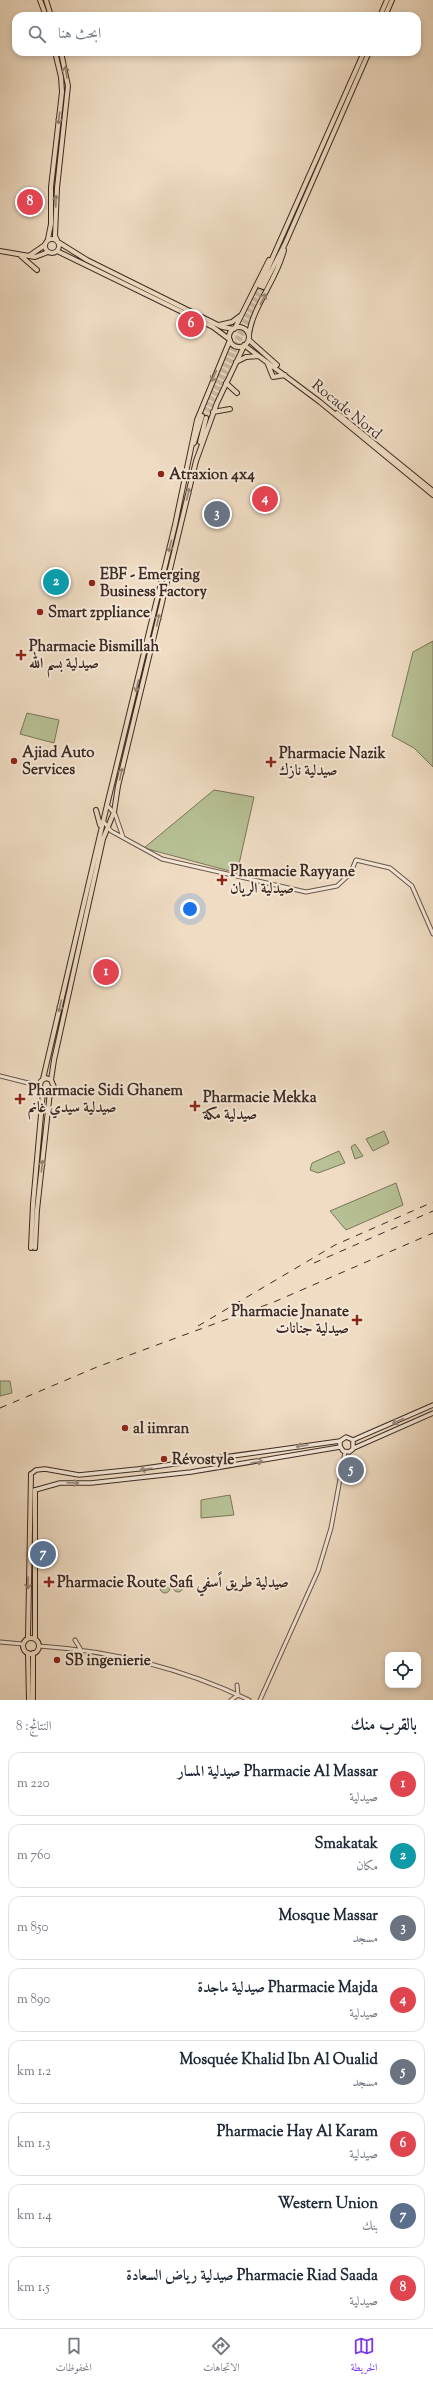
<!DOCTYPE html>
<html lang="ar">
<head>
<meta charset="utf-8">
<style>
	body { margin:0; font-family:"Sorts Mill Goudy",Amiri,serif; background:#f2f2f3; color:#1f2937; direction:rtl }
	.controls { position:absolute; right:12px; bottom:12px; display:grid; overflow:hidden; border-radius:8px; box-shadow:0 2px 6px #0003 }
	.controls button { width:36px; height:36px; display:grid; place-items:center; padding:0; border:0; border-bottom:1px solid #e0e1e3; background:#fff; color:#1f2937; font:20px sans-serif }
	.you { position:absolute; left:190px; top:909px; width:14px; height:14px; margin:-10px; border:3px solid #fff; border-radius:50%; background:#1a73e8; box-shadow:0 0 0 6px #1a73e833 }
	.badge { display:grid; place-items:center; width:26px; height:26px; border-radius:50%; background:#7c3aed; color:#fff; font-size:13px; font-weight:700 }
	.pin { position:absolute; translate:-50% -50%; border:2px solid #fff; box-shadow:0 1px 4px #0006 }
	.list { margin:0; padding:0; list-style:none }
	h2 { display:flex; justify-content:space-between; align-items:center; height:52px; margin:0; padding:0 16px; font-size:17px }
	h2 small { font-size:13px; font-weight:400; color:#747a83 }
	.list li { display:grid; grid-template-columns:26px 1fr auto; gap:12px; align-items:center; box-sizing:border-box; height:64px; margin:0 8px 8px; padding:0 8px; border:1px solid #e0e1e3; border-radius:12px }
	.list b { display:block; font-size:15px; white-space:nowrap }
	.list p { margin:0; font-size:13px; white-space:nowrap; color:#747a83 }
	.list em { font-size:13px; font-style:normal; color:#747a83 }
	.icon { flex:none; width:22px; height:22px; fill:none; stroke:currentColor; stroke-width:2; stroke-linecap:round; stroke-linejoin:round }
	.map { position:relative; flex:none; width:433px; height:1700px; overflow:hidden; direction:ltr }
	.search { position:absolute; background:#fff; box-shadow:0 2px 6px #0003; left:12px; right:12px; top:12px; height:44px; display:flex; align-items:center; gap:10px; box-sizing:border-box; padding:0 14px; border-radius:12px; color:#747a83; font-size:15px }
	.sheet { height:628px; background:#fff }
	nav { display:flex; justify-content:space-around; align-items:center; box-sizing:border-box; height:56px; border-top:1px solid #e0e1e3; background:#fff; font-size:11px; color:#747a83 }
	nav a { display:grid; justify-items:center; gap:2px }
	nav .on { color:#7c3aed }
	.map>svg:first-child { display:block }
	.green { fill:#b7c195; stroke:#7a765c }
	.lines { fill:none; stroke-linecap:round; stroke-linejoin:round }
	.trunk-tunnel { stroke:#cbb8a3; stroke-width:4; stroke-dasharray:4 2; stroke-linecap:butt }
	.tertiary-casing { stroke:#69564b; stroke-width:5 }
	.secondary-casing { stroke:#3c2a23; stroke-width:5.5 }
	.primary-casing { stroke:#3c2a23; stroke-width:6 }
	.trunk-casing { stroke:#3c2a23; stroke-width:6 }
	.tertiary { stroke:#f5e8d8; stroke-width:3 }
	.secondary { stroke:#f5e8d8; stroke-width:3.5 }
	.primary { stroke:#efdcc3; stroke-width:4 }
	.trunk { stroke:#efdcc3; stroke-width:4 }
	.rail { stroke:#3c2a23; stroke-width:1; stroke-dasharray:7 7; stroke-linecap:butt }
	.oneway { stroke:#968373 }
	.oneway2 { stroke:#98897e }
	.poi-dot { fill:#8f2418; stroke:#f5e8d8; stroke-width:1.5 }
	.labels { text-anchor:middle; stroke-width:4; stroke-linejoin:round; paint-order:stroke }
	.street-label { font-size:15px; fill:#3c2a23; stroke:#f5e8d8 }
	.poi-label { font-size:15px; font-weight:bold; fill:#3c2a23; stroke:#f5e8d8; text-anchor:start }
</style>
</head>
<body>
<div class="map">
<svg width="433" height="1700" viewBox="0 0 433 1700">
	<rect width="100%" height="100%" fill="#efdcc3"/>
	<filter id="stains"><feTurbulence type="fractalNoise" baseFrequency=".005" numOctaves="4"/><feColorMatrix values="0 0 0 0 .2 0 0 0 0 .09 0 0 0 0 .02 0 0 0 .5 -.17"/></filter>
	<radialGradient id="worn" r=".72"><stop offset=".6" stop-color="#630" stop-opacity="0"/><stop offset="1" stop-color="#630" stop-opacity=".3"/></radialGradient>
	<path class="green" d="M 433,641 L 433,767 L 414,748 L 392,736 L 413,652 Z
		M 27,713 L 59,720 L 54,743 L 20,734 Z
		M 214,790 L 254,797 L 237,873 L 144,848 Z
		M 384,1131 L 389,1143 L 373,1151 L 366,1139 Z
		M 355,1144 L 363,1156 L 355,1159 L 351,1147 Z
		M 339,1151 L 345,1163 L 318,1173 L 310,1170 L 312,1163 Z
		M 396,1183 L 403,1205 L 346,1230 L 330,1211 Z
		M 0,1381 L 10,1381 L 12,1393 L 0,1396 Z
		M 230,1495 L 234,1515 L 201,1518 L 201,1500 Z
		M173 1587a5 5 0 1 1 10 0a5 5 0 1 1-10 0Z
		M160 1588a5 5 0 1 1 10 0a5 5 0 1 1-10 0Z"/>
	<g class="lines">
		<path class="trunk-tunnel" d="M 202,416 L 260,286
			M 206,418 L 263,287"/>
		<g class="tertiary-casing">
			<path id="tertiary" d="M 107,805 L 115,814 L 123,837
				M 103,821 L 111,831 L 162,859 L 306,892 L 337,886 L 350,874 L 356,860 L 390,868 L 412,886 L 433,934
				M 0,1076 L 40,1086
				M 75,1640 L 81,1650
				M 0,1642 L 23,1644
				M 39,1646 C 113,1651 182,1668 249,1700
				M 231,1700 L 238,1695 L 237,1685
				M 260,1700 L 318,1571 L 331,1528 L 345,1452"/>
		</g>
		<g class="secondary-casing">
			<path id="secondary" d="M 353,1440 L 433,1405
				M 354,1448 L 433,1413
				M 31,1474 L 36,1470 L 45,1469 L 79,1475 L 138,1469 L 340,1441 L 346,1437 L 353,1440 L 353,1449 L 349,1452 L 343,1451 L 340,1446 L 340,1441
				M 35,1490 L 60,1483 L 91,1483 L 191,1472 L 340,1447"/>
		</g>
		<g class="primary-casing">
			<path id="primary" d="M 0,251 L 35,257 L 48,252
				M 21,256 L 37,270
				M 29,256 L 45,245
				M 96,810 L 100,825
				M 43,1079 L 107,805
				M 51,1080 L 46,1078 L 41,1081 L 40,1086 L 42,1091 L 49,1092 L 54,1087 L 51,1080 L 54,1060 L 103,839 L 114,812
				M 31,1248 L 33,1204 L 43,1092
				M 35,1248 L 37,1210 L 50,1092
				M 28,1638 L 31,1474
				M 35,1638 L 35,1490
				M23 1646a8 8 0 1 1 16 0a8 8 0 1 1-16 0Z
				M 28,1653 L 29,1700
				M 33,1700 L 33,1653"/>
		</g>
		<g class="trunk-casing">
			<path id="trunk" d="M 40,0 L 46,16
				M 46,0 L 51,16
				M 380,16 L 387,0
				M 385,16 L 392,0
				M45 246a7 7 0 1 1 14 0a7 7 0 1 1-14 0Z
				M 48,239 L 51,224 L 51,187 L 62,92 L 61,77 L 55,52
				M 57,240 L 55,236 L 57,188 L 68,86 L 61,52
				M 58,242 L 87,260 L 222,327 L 234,329
				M 57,251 L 213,327 L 229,339
				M 260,286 L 364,52
				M 263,287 L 285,244 L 369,52
				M 219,325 L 232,322 L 240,316
				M229 337a10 10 0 1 1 20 0a10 10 0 1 1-20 0Z
				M 235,328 L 269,260
				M 249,335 C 252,307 277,280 284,250
				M 249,340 L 277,365
				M 244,345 L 320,402 L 433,495
				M 236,362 L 246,357 L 258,356
				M 267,362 L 273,377 L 285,375
				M 226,383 L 237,393
				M 213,412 L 230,409
				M 337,413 L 433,491
				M 200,442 L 206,418
				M 194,443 L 202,416
				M 107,805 L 175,525 L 197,420 L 230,340
				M 114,812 L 118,786 L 196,461 L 217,403 L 244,346"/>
		</g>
		<use href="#tertiary" class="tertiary"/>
		<use href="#secondary" class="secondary"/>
		<use href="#primary" class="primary"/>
		<use href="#trunk" class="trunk"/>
		<path class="rail" d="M 314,1263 L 433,1211
			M 198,1326 L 335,1245 L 433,1202
			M 0,1408 L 97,1367 L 274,1302 L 433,1233"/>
	</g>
	<defs><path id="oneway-shaft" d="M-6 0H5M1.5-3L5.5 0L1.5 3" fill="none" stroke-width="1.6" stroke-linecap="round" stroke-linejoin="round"/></defs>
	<g class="oneway">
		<use href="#oneway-shaft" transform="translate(66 72) rotate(-100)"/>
		<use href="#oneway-shaft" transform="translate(59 118) rotate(97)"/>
		<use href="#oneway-shaft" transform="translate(56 201) rotate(-88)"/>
		<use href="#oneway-shaft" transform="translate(263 299) rotate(-64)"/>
		<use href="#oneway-shaft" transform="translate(214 376) rotate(114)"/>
		<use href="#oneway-shaft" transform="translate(188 494) rotate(-77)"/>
		<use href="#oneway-shaft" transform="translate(170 546) rotate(104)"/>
		<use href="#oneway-shaft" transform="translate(158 620) rotate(-77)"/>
		<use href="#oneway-shaft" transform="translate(137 686) rotate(103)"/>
		<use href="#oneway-shaft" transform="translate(121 774) rotate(-77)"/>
		<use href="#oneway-shaft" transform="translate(60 1006) rotate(103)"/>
		<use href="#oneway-shaft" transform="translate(42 1166) rotate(-84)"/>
		<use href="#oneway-shaft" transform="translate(28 1583) rotate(90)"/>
	</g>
	<g class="oneway2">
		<use href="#oneway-shaft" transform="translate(398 1421) rotate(156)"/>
		<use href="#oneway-shaft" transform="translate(302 1446) rotate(171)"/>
		<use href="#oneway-shaft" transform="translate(257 1462) rotate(-9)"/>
		<use href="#oneway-shaft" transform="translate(146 1469) rotate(173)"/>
		<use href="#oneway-shaft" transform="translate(73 1483) rotate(2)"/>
	</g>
	<g class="poi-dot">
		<circle cx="161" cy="474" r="4"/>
		<circle cx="92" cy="583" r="4"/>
		<circle cx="40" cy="612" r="4"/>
		<path d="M19 649h4v4h4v4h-4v4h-4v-4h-4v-4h4z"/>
		<circle cx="14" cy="761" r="4"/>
		<path d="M269 756h4v4h4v4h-4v4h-4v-4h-4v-4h4z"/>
		<path d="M220 874h4v4h4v4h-4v4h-4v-4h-4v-4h4z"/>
		<path d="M18 1093h4v4h4v4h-4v4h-4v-4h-4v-4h4z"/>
		<path d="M193 1100h4v4h4v4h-4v4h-4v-4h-4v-4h4z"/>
		<path d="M355 1314h4v4h4v4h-4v4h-4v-4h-4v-4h4z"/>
		<circle cx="125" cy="1428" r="4"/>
		<circle cx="164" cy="1459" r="4"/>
		<path d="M47 1576h4v4h4v4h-4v4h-4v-4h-4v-4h4z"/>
		<circle cx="57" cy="1660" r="4"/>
	</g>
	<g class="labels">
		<g class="street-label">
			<text transform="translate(347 409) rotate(39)" y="5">Rocade Nord</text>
		</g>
		<g class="poi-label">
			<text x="169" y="479">Atraxion 4x4</text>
			<text x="100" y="579">EBF - Emerging<tspan x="100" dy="17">Business Factory</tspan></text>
			<text x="48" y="617">Smart zppliance</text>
			<text x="29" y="651">Pharmacie Bismillah<tspan x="29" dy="17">صيدلية بسم الله</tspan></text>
			<text x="22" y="757">Ajiad Auto<tspan x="22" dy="17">Services</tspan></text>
			<text x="279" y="758">Pharmacie Nazik<tspan x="279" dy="17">صيدلية نازك</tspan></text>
			<text x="230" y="876">Pharmacie Rayyane<tspan x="230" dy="17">صيدلية الريان</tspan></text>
			<text x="28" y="1095">Pharmacie Sidi Ghanem<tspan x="28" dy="17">صيدلية سيدي غانم</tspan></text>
			<text x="203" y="1102">Pharmacie Mekka<tspan x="203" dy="17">صيدلية مكة</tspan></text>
			<text x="349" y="1316" text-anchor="end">Pharmacie Jnanate<tspan x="349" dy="17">صيدلية جنانات</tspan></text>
			<text x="133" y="1433">al iimran</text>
			<text x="172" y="1464">Révostyle</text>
			<text x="57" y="1587">Pharmacie Route Safi صيدلية طريق اًسفي</text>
			<text x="65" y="1665">SB ingenierie</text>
		</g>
	</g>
	<rect width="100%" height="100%" filter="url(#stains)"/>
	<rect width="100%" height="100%" fill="url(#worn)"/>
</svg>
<div class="controls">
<button><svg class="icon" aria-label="locate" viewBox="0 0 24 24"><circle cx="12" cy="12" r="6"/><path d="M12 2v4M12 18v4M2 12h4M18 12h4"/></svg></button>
</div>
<div class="you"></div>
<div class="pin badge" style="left:106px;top:972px;background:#e0444e">1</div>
<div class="pin badge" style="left:56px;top:582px;background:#0f9aa8">2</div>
<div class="pin badge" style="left:217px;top:514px;background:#6b7280">3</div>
<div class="pin badge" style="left:265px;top:499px;background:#e0444e">4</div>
<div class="pin badge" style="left:351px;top:1470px;background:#6b7280">5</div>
<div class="pin badge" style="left:191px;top:324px;background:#e0444e">6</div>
<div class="pin badge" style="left:43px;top:1554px;background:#5c6f8a">7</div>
<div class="pin badge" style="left:30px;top:202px;background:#e0444e">8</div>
<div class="search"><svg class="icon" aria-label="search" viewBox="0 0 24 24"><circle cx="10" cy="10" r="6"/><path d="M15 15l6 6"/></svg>ابحث هنا</div>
</div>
<section class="sheet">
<h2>بالقرب منك<small>النتائج: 8</small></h2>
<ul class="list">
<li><span class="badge" style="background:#e0444e">1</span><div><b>Pharmacie Al Massar صيدلية المسار</b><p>صيدلية</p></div><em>220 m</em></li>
<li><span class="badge" style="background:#0f9aa8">2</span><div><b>Smakatak</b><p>مكان</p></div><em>760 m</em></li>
<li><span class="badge" style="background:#6b7280">3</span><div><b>Mosque Massar</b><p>مسجد</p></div><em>850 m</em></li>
<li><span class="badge" style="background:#e0444e">4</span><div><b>Pharmacie Majda صيدلية ماجدة</b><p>صيدلية</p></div><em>890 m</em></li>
<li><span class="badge" style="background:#6b7280">5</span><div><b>Mosquée Khalid Ibn Al Oualid</b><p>مسجد</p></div><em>1.2 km</em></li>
<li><span class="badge" style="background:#e0444e">6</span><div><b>Pharmacie Hay Al Karam</b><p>صيدلية</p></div><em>1.3 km</em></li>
<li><span class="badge" style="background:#5c6f8a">7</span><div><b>Western Union</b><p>بنك</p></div><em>1.4 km</em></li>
<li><span class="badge" style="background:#e0444e">8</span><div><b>Pharmacie Riad Saada صيدلية رياض السعادة</b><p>صيدلية</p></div><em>1.5 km</em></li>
</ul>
</section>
<nav>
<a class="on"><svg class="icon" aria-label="map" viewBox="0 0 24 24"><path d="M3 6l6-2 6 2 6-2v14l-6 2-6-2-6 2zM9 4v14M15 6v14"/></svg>الخريطة</a>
<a><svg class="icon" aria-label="directions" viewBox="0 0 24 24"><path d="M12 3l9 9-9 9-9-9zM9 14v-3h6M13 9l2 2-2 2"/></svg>الاتجاهات</a>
<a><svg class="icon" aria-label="saved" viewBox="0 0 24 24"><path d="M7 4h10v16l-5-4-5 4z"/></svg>المحفوظات</a>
</nav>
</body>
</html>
